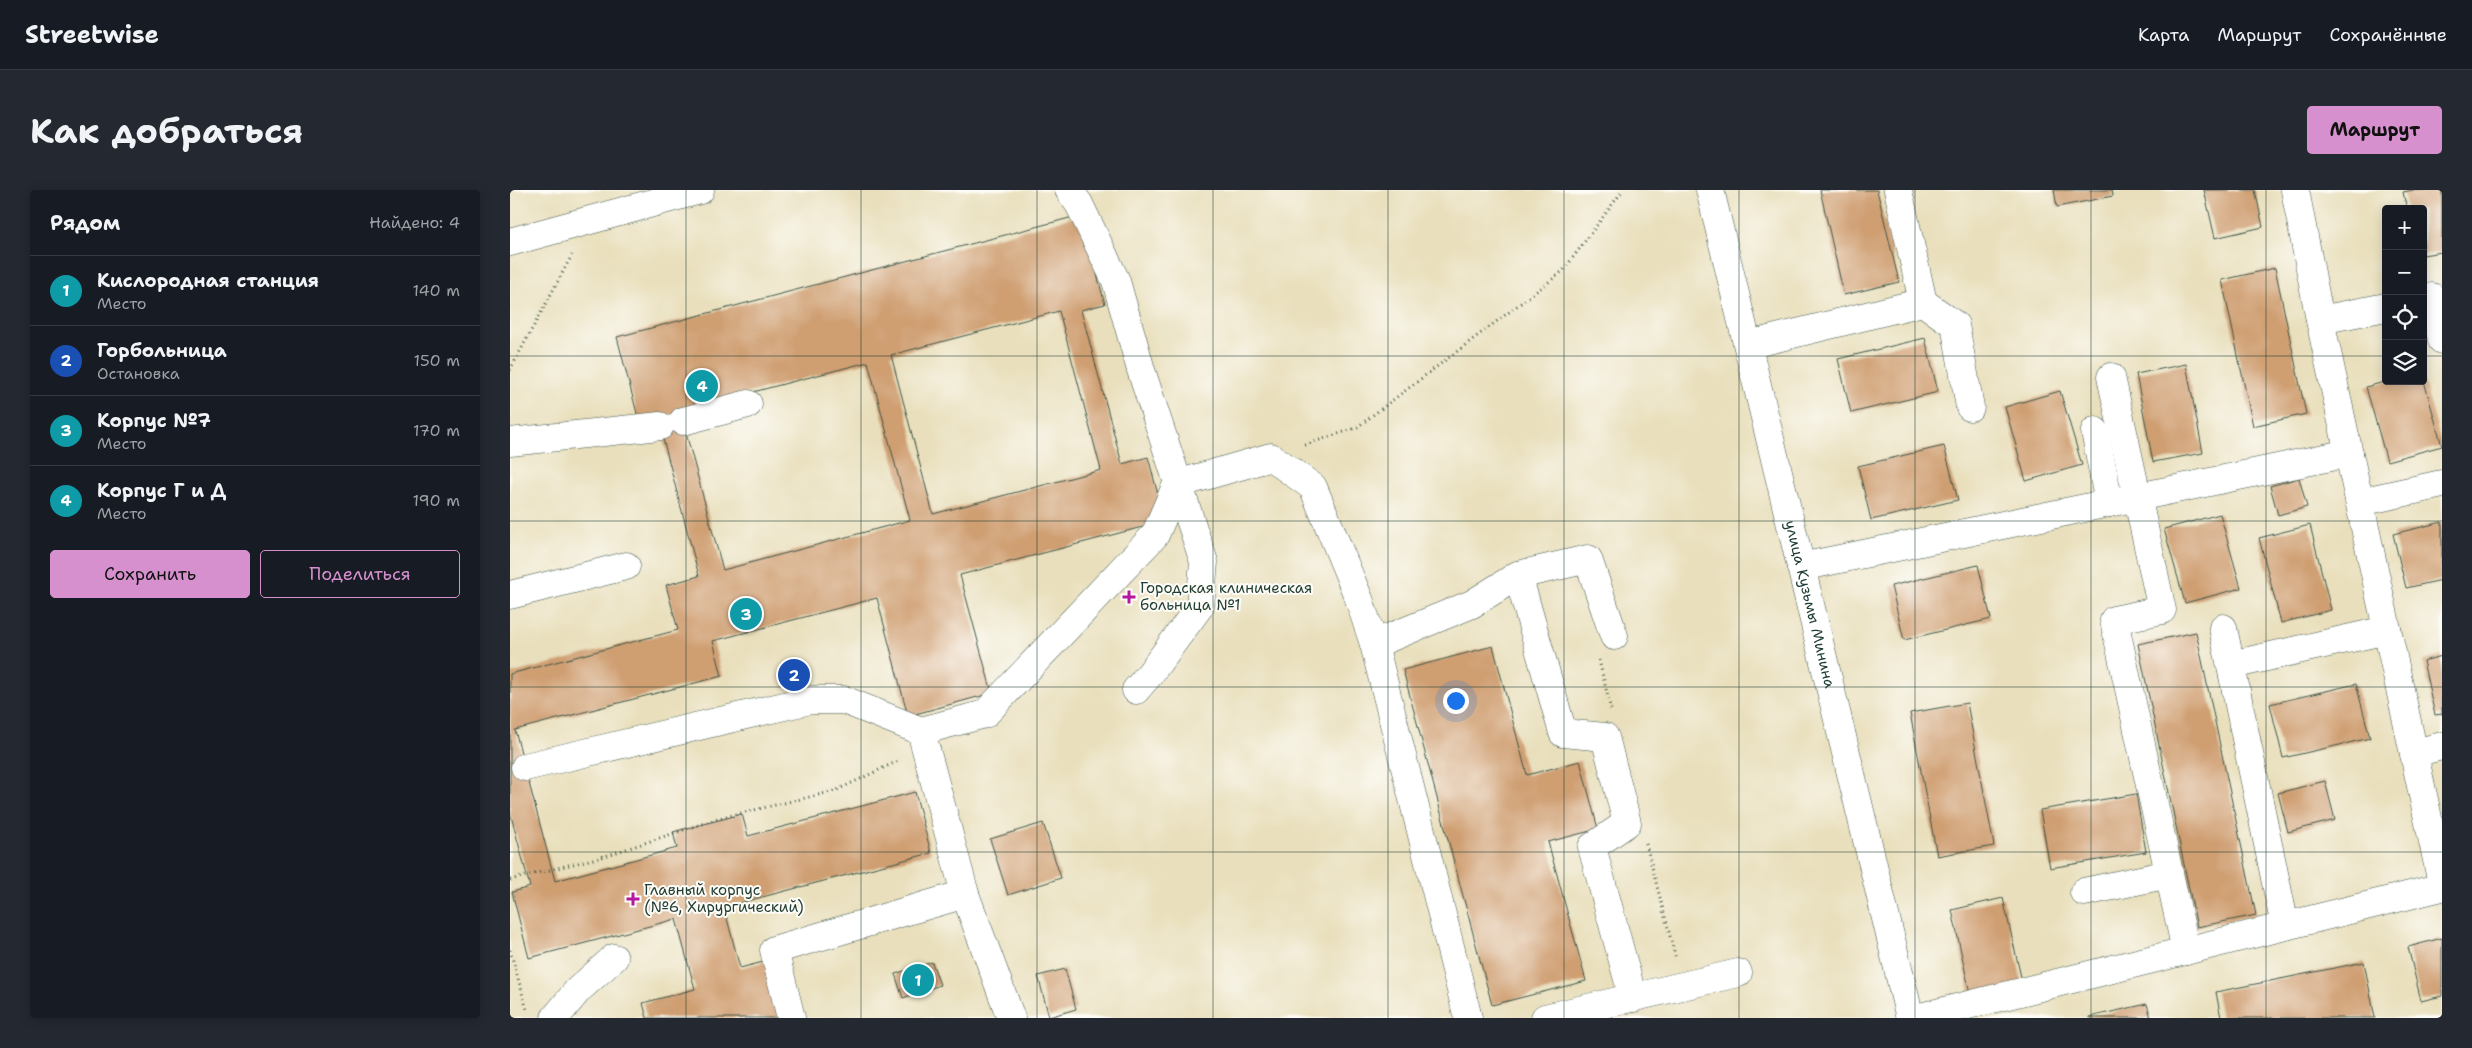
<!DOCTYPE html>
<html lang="ru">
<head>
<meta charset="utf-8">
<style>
	body { margin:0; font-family:"Shantell Sans",sans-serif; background:#242831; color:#f1f3f6 }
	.controls { position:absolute; right:15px; top:15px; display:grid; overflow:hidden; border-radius:5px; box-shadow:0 2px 12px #0003 }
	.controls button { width:45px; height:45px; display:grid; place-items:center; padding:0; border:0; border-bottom:1px solid #363941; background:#171b24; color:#f1f3f6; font:25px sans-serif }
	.you { position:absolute; left:945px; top:510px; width:18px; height:18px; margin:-12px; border:4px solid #fff; border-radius:50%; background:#1a73e8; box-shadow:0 0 0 8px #1a73e833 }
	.badge { display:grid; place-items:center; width:32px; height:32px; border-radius:50%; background:#d690ce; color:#fff; font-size:16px; font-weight:700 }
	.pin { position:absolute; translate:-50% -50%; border:2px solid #fff; box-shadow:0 1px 5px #0006 }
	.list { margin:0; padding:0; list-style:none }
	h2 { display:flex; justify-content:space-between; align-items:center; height:65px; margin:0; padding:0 20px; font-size:21px }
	h2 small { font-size:16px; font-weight:400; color:#9ea1a6 }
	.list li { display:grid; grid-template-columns:32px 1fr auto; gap:15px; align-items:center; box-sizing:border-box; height:70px; padding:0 20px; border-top:1px solid #363941 }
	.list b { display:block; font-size:19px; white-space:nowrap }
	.list p { margin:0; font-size:16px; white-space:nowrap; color:#9ea1a6 }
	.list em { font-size:16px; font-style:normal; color:#9ea1a6 }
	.actions { display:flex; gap:10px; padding:15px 20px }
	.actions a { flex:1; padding:11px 0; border:1px solid #d690ce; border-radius:5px; text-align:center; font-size:18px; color:#d690ce }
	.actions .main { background:#d690ce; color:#111 }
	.icon { flex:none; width:28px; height:28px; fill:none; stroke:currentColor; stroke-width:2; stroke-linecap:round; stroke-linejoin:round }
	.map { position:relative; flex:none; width:1932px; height:828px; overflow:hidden; border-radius:5px }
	header { display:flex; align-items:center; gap:30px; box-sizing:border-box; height:70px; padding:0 25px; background:#171b24; border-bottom:1px solid #363941 }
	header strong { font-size:24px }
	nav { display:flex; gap:28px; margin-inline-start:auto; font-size:18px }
	.intro { display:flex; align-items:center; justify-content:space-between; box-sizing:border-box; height:120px; padding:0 30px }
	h1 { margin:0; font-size:35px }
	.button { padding:12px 22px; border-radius:5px; background:#d690ce; color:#111; font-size:18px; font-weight:700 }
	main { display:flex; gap:30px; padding:0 30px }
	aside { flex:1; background:#171b24; border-radius:5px; box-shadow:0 2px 12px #0003 }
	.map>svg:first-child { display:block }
	.building { fill:#cf9e71; fill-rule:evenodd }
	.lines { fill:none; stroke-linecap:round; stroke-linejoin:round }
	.minor-casing { stroke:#3d5548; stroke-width:29 }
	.path { stroke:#3d5548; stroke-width:3; stroke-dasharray:1 4; stroke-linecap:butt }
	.minor { stroke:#fff; stroke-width:28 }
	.grid { fill:none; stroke:#1f3d34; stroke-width:1; stroke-opacity:0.55 }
	.poi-dot { fill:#b5179e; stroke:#fdfcf7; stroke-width:2 }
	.labels { text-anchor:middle; stroke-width:4; stroke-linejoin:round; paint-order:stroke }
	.poi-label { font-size:15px; fill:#1f3d34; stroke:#fdfcf7; text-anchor:start }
	.street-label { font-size:15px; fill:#1f3d34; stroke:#fdfcf7 }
</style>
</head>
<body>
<header>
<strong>Streetwise</strong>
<nav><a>Карта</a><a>Маршрут</a><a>Сохранённые</a></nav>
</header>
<div class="intro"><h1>Как добраться</h1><a class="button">Маршрут</a></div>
<main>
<aside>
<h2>Рядом<small>Найдено: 4</small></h2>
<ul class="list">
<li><span class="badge" style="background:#0f9aa8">1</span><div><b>Кислородная станция</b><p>Место</p></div><em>140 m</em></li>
<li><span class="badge" style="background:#1a4fb4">2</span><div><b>Горбольница</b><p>Остановка</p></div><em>150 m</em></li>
<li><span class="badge" style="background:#0f9aa8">3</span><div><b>Корпус №7</b><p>Место</p></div><em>170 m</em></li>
<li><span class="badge" style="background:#0f9aa8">4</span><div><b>Корпус Г и Д</b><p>Место</p></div><em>190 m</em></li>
</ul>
<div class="actions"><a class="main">Сохранить</a><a>Поделиться</a></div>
</aside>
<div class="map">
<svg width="1932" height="828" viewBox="0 0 1932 828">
	<rect width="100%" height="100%" fill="#fdfcf7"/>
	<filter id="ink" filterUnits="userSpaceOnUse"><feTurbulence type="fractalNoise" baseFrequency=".02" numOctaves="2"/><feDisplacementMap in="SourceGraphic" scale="10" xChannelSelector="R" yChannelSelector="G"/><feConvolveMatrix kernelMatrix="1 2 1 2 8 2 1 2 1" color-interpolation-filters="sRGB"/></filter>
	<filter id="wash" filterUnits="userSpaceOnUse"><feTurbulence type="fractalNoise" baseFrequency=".0096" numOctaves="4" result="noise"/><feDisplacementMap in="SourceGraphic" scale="20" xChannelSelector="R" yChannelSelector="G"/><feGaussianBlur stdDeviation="1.12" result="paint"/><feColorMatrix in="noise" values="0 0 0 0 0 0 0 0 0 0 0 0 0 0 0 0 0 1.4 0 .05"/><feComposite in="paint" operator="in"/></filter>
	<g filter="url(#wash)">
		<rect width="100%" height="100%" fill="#e9dfbc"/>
		<g id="blocks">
			<path class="building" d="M 1310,0 L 1367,0 L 1389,92 L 1334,105 Z
				M 1544,0 L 1602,0 L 1603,6 L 1547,17 Z
				M 1694,0 L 1745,0 L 1753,37 L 1705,48 Z
				M 1903,0 L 1932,0 L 1932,62 L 1913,65 L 1913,19 L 1897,19 L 1893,2 Z
				M 571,25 L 595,114 L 571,120 L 612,274 L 638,267 L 655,331 L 450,385 L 482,503 L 398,526 L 367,408 L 203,451 L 212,486 L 5,540 L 45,691 L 167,658 L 163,642 L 232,624 L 238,646 L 405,602 L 421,663 L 214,717 L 230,778 L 257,771 L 272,828 L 137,828 L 133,813 L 185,799 L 166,729 L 19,768 L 2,702 L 20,697 L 0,622 L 0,484 L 168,440 L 156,395 L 189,386 L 147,226 L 129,231 L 107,147 ZM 549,121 L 591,280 L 423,324 L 381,165 ZM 358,172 L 400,330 L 213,380 L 170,221 Z
				M 1765,78 L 1796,224 L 1743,236 L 1712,90 Z
				M 1415,148 L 1428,202 L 1341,223 L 1328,169 Z
				M 1676,174 L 1693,263 L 1643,272 L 1626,184 Z
				M 1878,191 L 1914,191 L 1932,256 L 1877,271 L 1856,197 Z
				M 1550,201 L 1572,275 L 1516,291 L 1495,217 Z
				M 1434,256 L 1448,310 L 1361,330 L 1348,276 Z
				M 1789,288 L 1797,317 L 1768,325 L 1760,296 Z
				M 1710,324 L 1731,398 L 1675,413 L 1654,339 Z
				M 1932,332 L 1932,390 L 1896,398 L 1883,344 Z
				M 1800,335 L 1821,420 L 1771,433 L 1749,348 Z
				M 1468,375 L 1481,429 L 1394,450 L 1381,396 Z
				M 1686,442 L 1746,725 L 1687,737 L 1628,454 Z
				M 983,456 L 1017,585 L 1070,571 L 1088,639 L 1038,652 L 1076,791 L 982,815 L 893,480 Z
				M 1932,466 L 1932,524 L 1925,525 L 1913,471 Z
				M 1846,494 L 1860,548 L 1773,568 L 1760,514 Z
				M 1457,513 L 1484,656 L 1427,666 L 1400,523 Z
				M 1815,591 L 1825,630 L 1778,642 L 1768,603 Z
				M 1626,604 L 1636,662 L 1540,678 L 1530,620 Z
				M 533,633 L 551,688 L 498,705 L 480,649 Z
				M 1493,708 L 1513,796 L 1461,808 L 1442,720 Z
				M 1932,748 L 1932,806 L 1911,811 L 1898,757 Z
				M 422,772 L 430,795 L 393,808 L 385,784 Z
				M 1854,772 L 1865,828 L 1711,828 L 1706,802 Z
				M 555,779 L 566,819 L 539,827 L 528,786 Z
				M 1637,814 L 1641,828 L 1579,828 L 1579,827 Z"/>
		</g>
	</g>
	<g filter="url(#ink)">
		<use href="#blocks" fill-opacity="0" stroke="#3d5548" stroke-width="1"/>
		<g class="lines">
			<g class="minor-casing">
				<g id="minor">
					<path d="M 559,0 L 569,14 L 606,91 L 631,180 L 694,372 L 690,416 L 639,485 L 626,500"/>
					<path id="s1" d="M 1200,0 L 1400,828"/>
					<path d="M 1785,0 L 1810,130 L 1932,693"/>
					<path d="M 0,52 L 190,0"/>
					<path d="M 1922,107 L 1932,150"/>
					<path d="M 1413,112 L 1445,135 L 1460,217"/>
					<path d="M 1810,130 L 1876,117"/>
					<path d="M 1238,155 L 1413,112 L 1388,0"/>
					<path d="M 1601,187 L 1652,420 L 1604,430 L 1676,761"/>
					<path d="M 173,231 L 238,214"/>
					<path d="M 1585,241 L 1599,313"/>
					<path d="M 0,252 L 150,236"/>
					<path d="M 1850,312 L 1932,294"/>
					<path d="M 1291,377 L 1839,263"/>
					<path d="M 1008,385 L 1053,543 L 1095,547 L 1117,633 L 1082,657 L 1123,808"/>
					<path d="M 0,405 L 116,376"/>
					<path d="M 1713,438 L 1775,736"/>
					<path d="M 864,454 L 962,414 L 1008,385 L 1078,369 L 1104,446"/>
					<path d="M 1721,475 L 1877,440"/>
					<path d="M 411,541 L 455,704 L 501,828"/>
					<path d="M 1904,563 L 1932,556"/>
					<path d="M 15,577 L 300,510 L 334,510 L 411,541 L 475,524 L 645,345 L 667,294 L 761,267 L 803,297 L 849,409 L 864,454 L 958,828"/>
					<path d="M 1574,702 L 1659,684"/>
					<path d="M 45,828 L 68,800 L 104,768"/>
					<path d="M 281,828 L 264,760 L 455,704"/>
					<path d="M 1035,828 L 1228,783"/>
					<path d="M 1406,828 L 1932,697"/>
				</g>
			</g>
			<path class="path" d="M 0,180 L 62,65
				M 795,255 L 846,238 L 1053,81 L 1113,0
				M 1089,470 L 1101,520
				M 1136,654 L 1166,769
				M 0,690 L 95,666 L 210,628 L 325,601 L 390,570
				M 0,760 L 17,820"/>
			<use href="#minor" class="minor"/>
		</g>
	</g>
	<path class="grid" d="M 176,0 L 176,828M 351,0 L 351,828M 527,0 L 527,828M 703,0 L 703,828M 878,0 L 878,828M 1054,0 L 1054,828M 1229,0 L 1229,828M 1405,0 L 1405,828M 1581,0 L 1581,828M 1756,0 L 1756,828M 0,166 L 1876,166M 1913,166 L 1932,166M 0,331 L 1932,331M 0,497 L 1932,497M 0,662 L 1932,662"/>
	<g class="poi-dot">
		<path d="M616.5 399.5h5v5h5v5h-5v5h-5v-5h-5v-5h5z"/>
		<path d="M120.5 701.5h5v5h5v5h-5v5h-5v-5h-5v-5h5z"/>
	</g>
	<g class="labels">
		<g class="poi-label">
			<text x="630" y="403">Городская клиническая<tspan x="630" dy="17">больница №1</tspan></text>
			<text x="134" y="705">Главный корпус<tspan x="134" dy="17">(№6, Хирургический)</tspan></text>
		</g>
		<g class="street-label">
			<text dy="5" stroke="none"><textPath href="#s1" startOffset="426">улица Кузьмы Минина</textPath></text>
		</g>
	</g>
</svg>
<div class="controls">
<button>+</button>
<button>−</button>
<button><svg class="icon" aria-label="locate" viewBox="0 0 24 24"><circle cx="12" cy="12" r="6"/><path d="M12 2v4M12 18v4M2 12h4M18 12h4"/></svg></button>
<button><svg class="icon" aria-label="layers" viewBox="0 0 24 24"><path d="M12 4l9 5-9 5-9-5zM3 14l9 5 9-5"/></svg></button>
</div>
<div class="you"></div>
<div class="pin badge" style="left:408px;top:790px;background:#0f9aa8">1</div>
<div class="pin badge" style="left:284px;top:485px;background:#1a4fb4">2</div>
<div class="pin badge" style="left:236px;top:424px;background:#0f9aa8">3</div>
<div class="pin badge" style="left:192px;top:196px;background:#0f9aa8">4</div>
</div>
</main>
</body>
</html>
